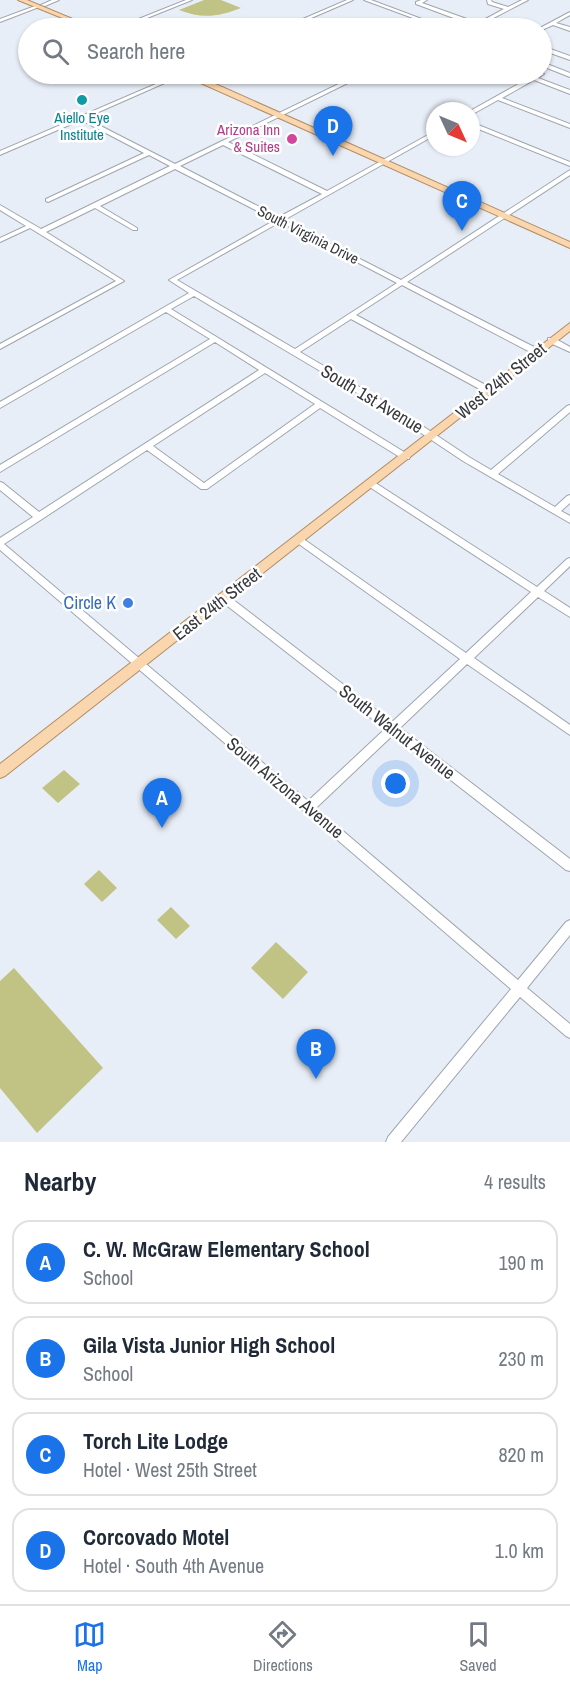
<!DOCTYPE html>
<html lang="en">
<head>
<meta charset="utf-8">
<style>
	body { margin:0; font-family:"Archivo Narrow",sans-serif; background:#f2f2f3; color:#1f2937 }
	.compass { position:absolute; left:426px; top:102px; width:54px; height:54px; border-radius:50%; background:#fff; box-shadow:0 2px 4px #0004; rotate:134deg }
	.you { position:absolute; left:396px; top:784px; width:21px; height:21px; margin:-15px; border:4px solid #fff; border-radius:50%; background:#1a73e8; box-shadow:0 0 0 9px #1a73e833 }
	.badge { display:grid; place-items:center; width:39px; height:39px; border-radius:50%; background:#1a73e8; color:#fff; font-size:20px; font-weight:700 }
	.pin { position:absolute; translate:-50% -50px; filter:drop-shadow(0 2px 3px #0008) }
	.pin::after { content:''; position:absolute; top:32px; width:21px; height:18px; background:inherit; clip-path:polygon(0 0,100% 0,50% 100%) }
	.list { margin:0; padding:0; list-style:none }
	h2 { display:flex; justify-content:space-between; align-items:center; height:78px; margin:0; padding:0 24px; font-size:26px }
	h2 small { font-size:20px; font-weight:400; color:#747a83 }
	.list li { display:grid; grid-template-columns:39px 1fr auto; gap:18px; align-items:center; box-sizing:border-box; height:84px; margin:0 12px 12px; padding:0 12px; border:2px solid #e0e1e3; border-radius:18px }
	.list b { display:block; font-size:22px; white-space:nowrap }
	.list p { margin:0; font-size:20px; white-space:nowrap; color:#747a83 }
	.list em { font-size:20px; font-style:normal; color:#747a83 }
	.icon { flex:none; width:33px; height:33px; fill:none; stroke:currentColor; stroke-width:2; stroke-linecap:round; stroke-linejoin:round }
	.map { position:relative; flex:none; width:570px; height:1142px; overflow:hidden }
	.search { position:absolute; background:#fff; box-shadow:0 2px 4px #0004; left:18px; right:18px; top:18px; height:66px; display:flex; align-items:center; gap:15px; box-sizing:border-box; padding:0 21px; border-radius:33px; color:#747a83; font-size:22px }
	.sheet { height:462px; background:#fff }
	nav { display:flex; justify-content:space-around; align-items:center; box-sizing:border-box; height:84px; border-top:2px solid #e0e1e3; background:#fff; font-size:16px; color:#747a83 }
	nav a { display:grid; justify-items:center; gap:3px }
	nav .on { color:#1a73e8 }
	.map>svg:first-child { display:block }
	.green { fill:#c0c383 }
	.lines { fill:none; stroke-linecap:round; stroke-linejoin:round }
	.minor-casing { stroke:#9fa5ae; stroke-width:2 }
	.major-casing { stroke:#b38d63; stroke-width:2 }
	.minor { fill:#fff; fill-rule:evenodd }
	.major { fill:#fad6ae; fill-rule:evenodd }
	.culture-dot { fill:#0f9aa8; stroke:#fff; stroke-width:2 }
	.hotel-dot { fill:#d1479c; stroke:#fff; stroke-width:2 }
	.shop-dot { fill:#3f7fe0; stroke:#fff; stroke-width:2 }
	.labels { text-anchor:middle; stroke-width:5; stroke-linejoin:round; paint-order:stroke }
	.far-culture-label { font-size:15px; fill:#0d838f; stroke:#fff }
	.far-hotel-label { font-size:15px; fill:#b23c85; stroke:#fff; text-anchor:end }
	.far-street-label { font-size:15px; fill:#36393d; stroke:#fff }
	.street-label { font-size:18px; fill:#36393d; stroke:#fff }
	.shop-label { font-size:18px; fill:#366cbe; stroke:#fff; text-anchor:end }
</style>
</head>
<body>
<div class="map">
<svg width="570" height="1142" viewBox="0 0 570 1142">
	<rect width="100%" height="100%" fill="#e8eef7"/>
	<path class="green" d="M 204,0 L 221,0 L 241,8 C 218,17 202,19 179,10 Z
		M 64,770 L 80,784 L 58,803 L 42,788 Z
		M 99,870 L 117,888 L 102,902 L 84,884 Z
		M 171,907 L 190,926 L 176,939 L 157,920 Z
		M 276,942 L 308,972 L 283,999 L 251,968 Z
		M 14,968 L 103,1068 L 37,1133 L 0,1088 L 0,981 Z"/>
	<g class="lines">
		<g class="minor-casing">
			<path id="minor" d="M 52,0 L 59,0 L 45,6 L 41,5 Z
				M 186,0 L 192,0 L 122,28 L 116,28 Z
				M 347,0 L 353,0 L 288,28 L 282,28 Z
				M 364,0 L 371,0 L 446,28 L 440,28 Z
				M 421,0 L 427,0 L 422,3 L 478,23 L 504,9 L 488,4 L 487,0 L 491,0 L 492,2 L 508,7 L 522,0 L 528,0 L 482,24 L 490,27 L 490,28 L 475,26 L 416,4 L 416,2 Z
				M 35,6 L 39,7 L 0,22 L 0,19 Z
				M 570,12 L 570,15 L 556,23 L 570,27 L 570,31 L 553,25 L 542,30 L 542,28 L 540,28 Z
				M 542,46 L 570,56 L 570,60 L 542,50 Z
				M 542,62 L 570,73 L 570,77 L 542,66 Z
				M 542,73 L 544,74 L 538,78 L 570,90 L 570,94 L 534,80 L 502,98 L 570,124 L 570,128 L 498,100 L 471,115 L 470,111 L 531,77 Z
				M 179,74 L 185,74 L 85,118 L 175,164 L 359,74 L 364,74 L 364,75 L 228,142 L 327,191 L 435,131 L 435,135 L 284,220 L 401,280 L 570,170 L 570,175 L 407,282 L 540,350 L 540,354 L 534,354 L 402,285 L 356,315 L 491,388 L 491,392 L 485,392 L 351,319 L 300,352 L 397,409 L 469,457 L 491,470 L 567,406 L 570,405 L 570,412 L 498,474 L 555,507 L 567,496 L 570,495 L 570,503 L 561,511 L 570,516 L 570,523 L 463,461 L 391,413 L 194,296 L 171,309 L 409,455 L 410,457 L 409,459 L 403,459 L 320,408 L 207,489 L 201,489 L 147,450 L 4,544 L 308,801 L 385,729 L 221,601 L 219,598 L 221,595 L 227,595 L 392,722 L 460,659 L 296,542 L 295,540 L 296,538 L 302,538 L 466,653 L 531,592 L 368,486 L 367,484 L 368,482 L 374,482 L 537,587 L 567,559 L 570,558 L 570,566 L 544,591 L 570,608 L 570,617 L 538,597 L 474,658 L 570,725 L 570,735 L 467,664 L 400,728 L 570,859 L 570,871 L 566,870 L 393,735 L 316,808 L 518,980 L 566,922 L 570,920 L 570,935 L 527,988 L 570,1024 L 570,1038 L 566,1036 L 520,997 L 401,1142 L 386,1142 L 388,1137 L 511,989 L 0,550 L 0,538 L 33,517 L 0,490 L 0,482 L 3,483 L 39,512 L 259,370 L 215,342 L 0,472 L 0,465 L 210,339 L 166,312 L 0,408 L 0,402 L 189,293 L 169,280 L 275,220 L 175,169 L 100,206 L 137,228 L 137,230 L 133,230 L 95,208 L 46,232 L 124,281 L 0,349 L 0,344 L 116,281 L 30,228 L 0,242 L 0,238 L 26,226 L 0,210 L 0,205 L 41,229 L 170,166 L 149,155 L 48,202 L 46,201 L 46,199 L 144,153 L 81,120 L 2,154 L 0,155 L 0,151 ZM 223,145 L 322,194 L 279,217 L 180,166 ZM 280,222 L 397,283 L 295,349 L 177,280 ZM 265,373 L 315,404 L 204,483 L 153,446 Z
				M 471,122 L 570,162 L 570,166 L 471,126 Z
				M 548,338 L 554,338 L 570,347 L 570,352 L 548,342 Z"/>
		</g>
		<g class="major-casing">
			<path id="major" d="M 18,0 L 27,0 L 87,25 L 82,26 Z
				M 185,74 L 193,74 L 570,242 L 570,248 L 185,76 Z
				M 570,323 L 570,331 L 5,776 L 0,778 L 0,764 Z"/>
		</g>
		<use href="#minor" class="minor"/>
		<use href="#major" class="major"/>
	</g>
	<circle class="culture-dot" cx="82" cy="100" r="6"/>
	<circle class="hotel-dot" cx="292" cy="139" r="6"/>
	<circle class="shop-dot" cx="128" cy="603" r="6"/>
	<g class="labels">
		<g class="far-culture-label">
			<text x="82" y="123">Aiello Eye<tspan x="82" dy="17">Institute</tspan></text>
		</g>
		<g class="far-hotel-label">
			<text x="280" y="135">Arizona Inn<tspan x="280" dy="17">&amp; Suites</tspan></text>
		</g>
		<g class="far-street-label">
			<text transform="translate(308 235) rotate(27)" y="5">South Virginia Drive</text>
		</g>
		<g class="street-label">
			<text transform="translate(501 381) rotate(-39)" y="6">West 24th Street</text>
			<text transform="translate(372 399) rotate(31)" y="6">South 1st Avenue</text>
			<text transform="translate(217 604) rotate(-38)" y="6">East 24th Street</text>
			<text transform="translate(397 732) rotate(38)" y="6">South Walnut Avenue</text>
			<text transform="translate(285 788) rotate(40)" y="6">South Arizona Avenue</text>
		</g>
		<g class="shop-label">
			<text x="116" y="609">Circle K</text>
		</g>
	</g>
</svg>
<svg class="compass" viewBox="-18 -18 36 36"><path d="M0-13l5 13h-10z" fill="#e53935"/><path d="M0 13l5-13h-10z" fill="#747a83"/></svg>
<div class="you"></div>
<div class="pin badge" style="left:162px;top:828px">A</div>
<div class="pin badge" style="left:316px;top:1079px">B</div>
<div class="pin badge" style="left:462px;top:231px">C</div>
<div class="pin badge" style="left:333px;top:156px">D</div>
<div class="search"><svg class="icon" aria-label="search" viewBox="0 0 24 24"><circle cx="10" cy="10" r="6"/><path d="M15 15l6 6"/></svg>Search here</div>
</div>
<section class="sheet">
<h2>Nearby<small>4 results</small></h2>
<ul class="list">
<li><span class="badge">A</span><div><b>C. W. McGraw Elementary School</b><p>School</p></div><em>190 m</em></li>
<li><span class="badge">B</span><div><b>Gila Vista Junior High School</b><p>School</p></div><em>230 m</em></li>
<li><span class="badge">C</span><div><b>Torch Lite Lodge</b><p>Hotel · West 25th Street</p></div><em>820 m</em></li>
<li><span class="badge">D</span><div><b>Corcovado Motel</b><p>Hotel · South 4th Avenue</p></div><em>1.0 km</em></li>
</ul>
</section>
<nav>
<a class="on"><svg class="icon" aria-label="map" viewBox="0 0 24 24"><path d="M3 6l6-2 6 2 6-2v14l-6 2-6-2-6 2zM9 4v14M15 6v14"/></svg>Map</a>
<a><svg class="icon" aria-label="directions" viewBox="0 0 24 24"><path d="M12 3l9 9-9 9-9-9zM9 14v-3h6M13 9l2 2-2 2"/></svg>Directions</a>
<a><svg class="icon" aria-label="saved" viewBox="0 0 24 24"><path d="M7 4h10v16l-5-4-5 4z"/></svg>Saved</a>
</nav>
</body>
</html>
